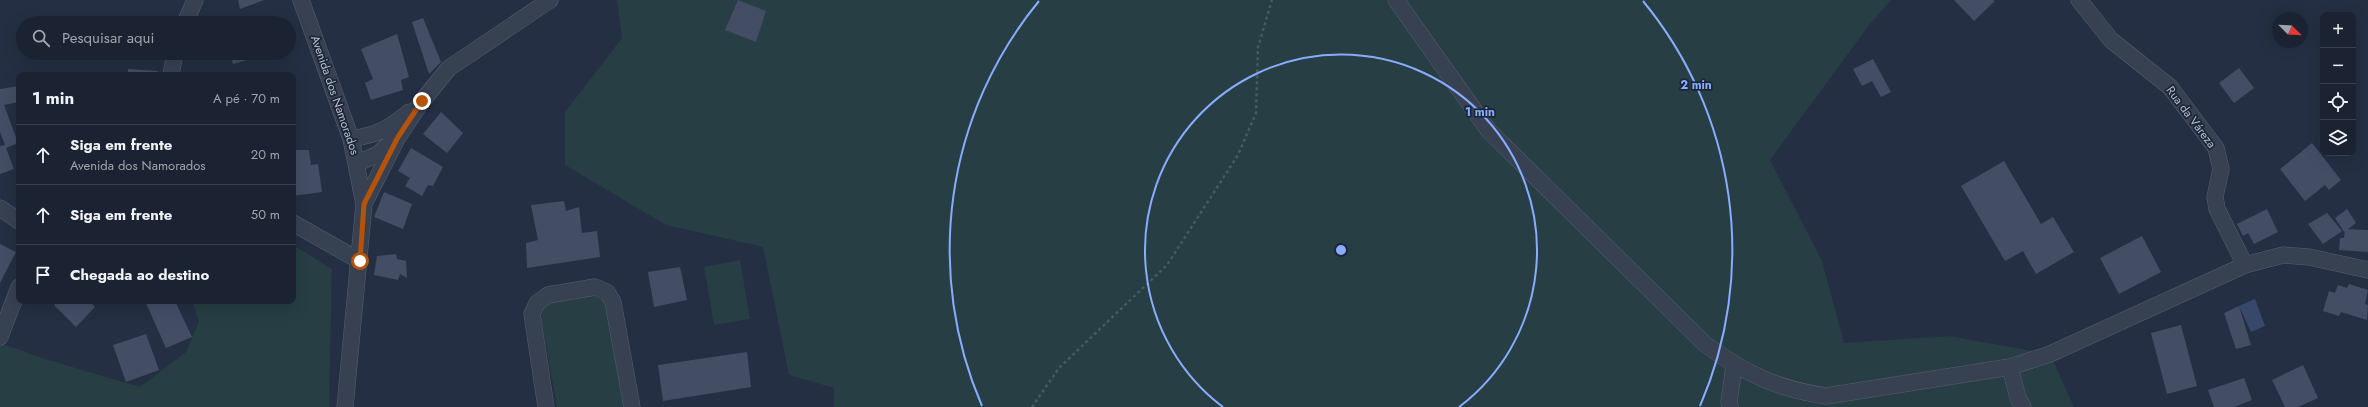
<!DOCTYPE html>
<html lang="pt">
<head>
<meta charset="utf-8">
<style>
	body { margin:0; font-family:Jost,sans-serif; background:#242b3a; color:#f1f3f6 }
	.controls { position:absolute; right:12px; top:12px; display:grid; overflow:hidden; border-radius:8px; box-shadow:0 4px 16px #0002 }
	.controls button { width:36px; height:36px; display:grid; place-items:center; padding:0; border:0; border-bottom:1px solid #39404d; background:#1b2332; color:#f1f3f6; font:20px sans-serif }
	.compass { position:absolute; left:2272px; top:12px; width:36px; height:36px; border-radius:50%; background:#1b2332; box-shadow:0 4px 16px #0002; rotate:114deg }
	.stop { position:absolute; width:12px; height:12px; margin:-9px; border:3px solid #b45309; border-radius:50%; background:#fff }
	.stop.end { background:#b45309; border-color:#fff; box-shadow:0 1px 4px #0008 }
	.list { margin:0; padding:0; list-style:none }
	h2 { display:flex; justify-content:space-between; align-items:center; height:52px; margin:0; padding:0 16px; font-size:17px }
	h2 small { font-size:13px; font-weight:400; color:#a0a4ac }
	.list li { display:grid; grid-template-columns:26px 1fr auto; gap:12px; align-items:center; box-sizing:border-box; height:60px; padding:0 16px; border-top:1px solid #39404d }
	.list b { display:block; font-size:15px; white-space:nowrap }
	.list p { margin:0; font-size:13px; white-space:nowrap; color:#a0a4ac }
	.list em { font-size:13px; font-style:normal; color:#a0a4ac }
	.icon { flex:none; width:22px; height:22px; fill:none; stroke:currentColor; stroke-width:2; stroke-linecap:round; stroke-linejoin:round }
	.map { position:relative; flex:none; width:2368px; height:407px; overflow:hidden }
	.search { position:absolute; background:#1b2332; box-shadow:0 4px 16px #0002; left:16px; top:16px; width:280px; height:44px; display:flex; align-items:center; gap:10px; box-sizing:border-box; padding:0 14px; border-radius:22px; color:#a0a4ac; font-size:15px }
	.panel { position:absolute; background:#1b2332; box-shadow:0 4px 16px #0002; left:16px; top:72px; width:280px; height:232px; border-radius:8px }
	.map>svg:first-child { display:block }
	.green { fill:#263e44 }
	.water { fill:#37486b }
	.building { fill:#434e65 }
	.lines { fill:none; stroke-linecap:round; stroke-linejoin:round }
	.minor-casing { stroke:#565f70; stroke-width:17 }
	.path { stroke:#445b60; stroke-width:2.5; stroke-dasharray:3 3; stroke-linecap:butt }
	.minor { stroke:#384152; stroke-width:16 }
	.route { stroke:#b45309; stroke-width:5 }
	.ring { fill:none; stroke:#88acff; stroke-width:2 }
	.labels { text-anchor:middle; stroke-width:3.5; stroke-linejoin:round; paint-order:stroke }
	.street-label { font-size:12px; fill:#b5bccc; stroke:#1d2638 }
	.centre { fill:#88acff; stroke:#1d2638; stroke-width:2 }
	.ring-label { font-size:12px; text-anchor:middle; font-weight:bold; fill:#88acff; stroke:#1d2638; stroke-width:3.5; stroke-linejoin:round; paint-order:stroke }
</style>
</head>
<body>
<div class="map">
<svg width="2368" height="407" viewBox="0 0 2368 407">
	<rect width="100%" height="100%" fill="#242f43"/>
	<path class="green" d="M 617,0 L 1891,0 L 1870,24 L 1770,160 L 1822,261 L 1844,343 L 1949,336 L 2050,354 L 2074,407 L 834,407 L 834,388 L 789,375 L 763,247 L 666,225 L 565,165 L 565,112 L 622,38 Z
		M 293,245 L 332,269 L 329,407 L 0,407 L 0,343 L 42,358 L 140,387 L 186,352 L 199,321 L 192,301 L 293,301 Z
		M 740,260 L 750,319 L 714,325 L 704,267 Z
		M 592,295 L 600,297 L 607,303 L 623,407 L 557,407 L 541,317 L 543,307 L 550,301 Z"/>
	<path class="water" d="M 2255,299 L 2265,326 L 2251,332 L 2239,306 Z"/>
	<path class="building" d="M 238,0 L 264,0 L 240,9 Z
		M 738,0 L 766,11 L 756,42 L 725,30 Z
		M 1954,0 L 1993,0 L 1995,1 L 1974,21 Z
		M 423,18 L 441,62 L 429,74 L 412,22 Z
		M 397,34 L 409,77 L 401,80 L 403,90 L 371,100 L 365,83 L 373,79 L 361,49 Z
		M 230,53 L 260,53 L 261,56 L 233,64 Z
		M 1873,59 L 1891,92 L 1881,97 L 1872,81 L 1862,86 L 1853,69 Z
		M 2239,68 L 2254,88 L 2234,103 L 2219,83 Z
		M 128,69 L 158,71 L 158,75 L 128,75 Z
		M 19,86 L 19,102 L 4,105 L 18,143 L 6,148 L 14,169 L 0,174 L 0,146 L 5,145 L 0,132 L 0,89 Z
		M 441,112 L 463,133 L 447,153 L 423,134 Z
		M 2312,143 L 2341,180 L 2329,190 L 2325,185 L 2305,201 L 2280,169 Z
		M 411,148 L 443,167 L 433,186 L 428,185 L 422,196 L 405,186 L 410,178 L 398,171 Z
		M 293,150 L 309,150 L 311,165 L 318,164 L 322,192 L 293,196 Z
		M 2004,161 L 2041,224 L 2053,217 L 2074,252 L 2036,274 L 2023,251 L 2005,261 L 1961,186 Z
		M 384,192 L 412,204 L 403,229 L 374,217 Z
		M 564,201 L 566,211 L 579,207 L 582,233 L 597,231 L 600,257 L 527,268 L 526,243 L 538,240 L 531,205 Z
		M 2267,209 L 2278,232 L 2254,244 L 2248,233 L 2243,236 L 2237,224 Z
		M 2347,209 L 2356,223 L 2344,232 L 2335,218 Z
		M 2327,213 L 2342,231 L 2323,244 L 2308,224 Z
		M 2345,229 L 2368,230 L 2368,252 L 2339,250 L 2340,238 L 2344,238 Z
		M 2142,236 L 2161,272 L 2119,294 L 2100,258 Z
		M 0,244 L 16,252 L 0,283 Z
		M 396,254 L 397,259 L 406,261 L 407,278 L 400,274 L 398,280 L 374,275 L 377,256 Z
		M 680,267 L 687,300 L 654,307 L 648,272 Z
		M 2349,284 L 2368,290 L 2365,304 L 2368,305 L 2367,320 L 2341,312 L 2339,316 L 2323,311 L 2329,291 L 2335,293 L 2338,285 L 2347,288 Z
		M 58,301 L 89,301 L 95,307 L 76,327 L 54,305 Z
		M 145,301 L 175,301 L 192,337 L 166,348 Z
		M 2239,306 L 2251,345 L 2236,349 L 2224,313 Z
		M 2181,325 L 2197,386 L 2167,394 L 2151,333 Z
		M 146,334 L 159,370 L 126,382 L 113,345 Z
		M 747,352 L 751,387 L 663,401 L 658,365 Z
		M 2303,365 L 2318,398 L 2298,407 L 2285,407 L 2272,380 Z
		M 2244,378 L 2252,400 L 2234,407 L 2214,407 L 2208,390 Z"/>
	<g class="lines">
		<g class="minor-casing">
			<path id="minor" d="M 301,0 L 351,139 L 364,204 L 345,407
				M 1396,0 L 1489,131 L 1705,344 C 1744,373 1777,389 1826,396 L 2010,367 L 2050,354 L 2245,265 L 2283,255 L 2309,257 L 2368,270
				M 2079,0 L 2111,40 L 2170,87 L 2216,148 L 2221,169 L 2215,197 L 2217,209 L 2245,265
				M 185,23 L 195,0
				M 171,75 L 175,53
				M 351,139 C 379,134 387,130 409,112
				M 358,163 L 378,154 L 394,140
				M 364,204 L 398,137 L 422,101 L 449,68 L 550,0
				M 0,208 L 19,221
				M 293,223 L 360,261
				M 0,337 L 19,287
				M 2010,367 L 2018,398 L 2023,407
				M 546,407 L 532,314 L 537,303 L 548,295 L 595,287 L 607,292 L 613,302 L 632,407
				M 1730,407 L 1729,402 L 1734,366"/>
		</g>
		<path class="path" d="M 1032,407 L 1059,368 L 1167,265 L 1238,155 L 1256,113 L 1258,47 L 1272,0"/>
		<use href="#minor" class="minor"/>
	</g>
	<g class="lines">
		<path class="route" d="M 360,261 L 364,204 L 398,137 L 422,101"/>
	</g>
	<g class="ring">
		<path d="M1223 407A196 196 0 1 1 1459 407"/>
		<path d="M982 406A392 392 0 0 1 1039 1M1643 1A392 392 0 0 1 1700 406"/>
	</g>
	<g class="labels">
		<g class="street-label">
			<text transform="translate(335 95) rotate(71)" y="4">Avenida dos Namorados</text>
			<text transform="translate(2191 117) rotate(53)" y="4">Rua da Váreza</text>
		</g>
	</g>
	<circle cx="1341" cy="250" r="6" class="centre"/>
	<g class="ring-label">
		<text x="1696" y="89">2 min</text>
		<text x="1480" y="116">1 min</text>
	</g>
</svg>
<div class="controls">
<button>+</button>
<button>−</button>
<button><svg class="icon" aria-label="locate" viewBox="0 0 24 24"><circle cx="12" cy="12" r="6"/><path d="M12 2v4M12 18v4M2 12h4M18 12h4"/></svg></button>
<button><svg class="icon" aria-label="layers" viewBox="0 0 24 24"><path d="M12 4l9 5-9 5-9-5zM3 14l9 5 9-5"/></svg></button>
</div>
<svg class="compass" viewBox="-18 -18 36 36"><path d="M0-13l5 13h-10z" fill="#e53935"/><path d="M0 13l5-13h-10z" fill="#a0a4ac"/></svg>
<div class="stop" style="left:360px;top:261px"></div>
<div class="stop end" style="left:422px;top:101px"></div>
<div class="search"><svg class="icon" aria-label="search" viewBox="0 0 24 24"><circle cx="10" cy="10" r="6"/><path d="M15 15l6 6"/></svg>Pesquisar aqui</div>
<section class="panel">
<h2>1 min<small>A pé · 70 m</small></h2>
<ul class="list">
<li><svg class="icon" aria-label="ahead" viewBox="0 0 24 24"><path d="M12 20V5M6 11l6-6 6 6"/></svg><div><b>Siga em frente</b><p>Avenida dos Namorados</p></div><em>20 m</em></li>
<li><svg class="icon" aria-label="ahead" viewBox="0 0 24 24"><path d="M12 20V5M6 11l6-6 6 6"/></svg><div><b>Siga em frente</b></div><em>50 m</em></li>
<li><svg class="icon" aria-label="arrive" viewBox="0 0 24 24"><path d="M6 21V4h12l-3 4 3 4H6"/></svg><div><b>Chegada ao destino</b></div></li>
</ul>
</section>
</div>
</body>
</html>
